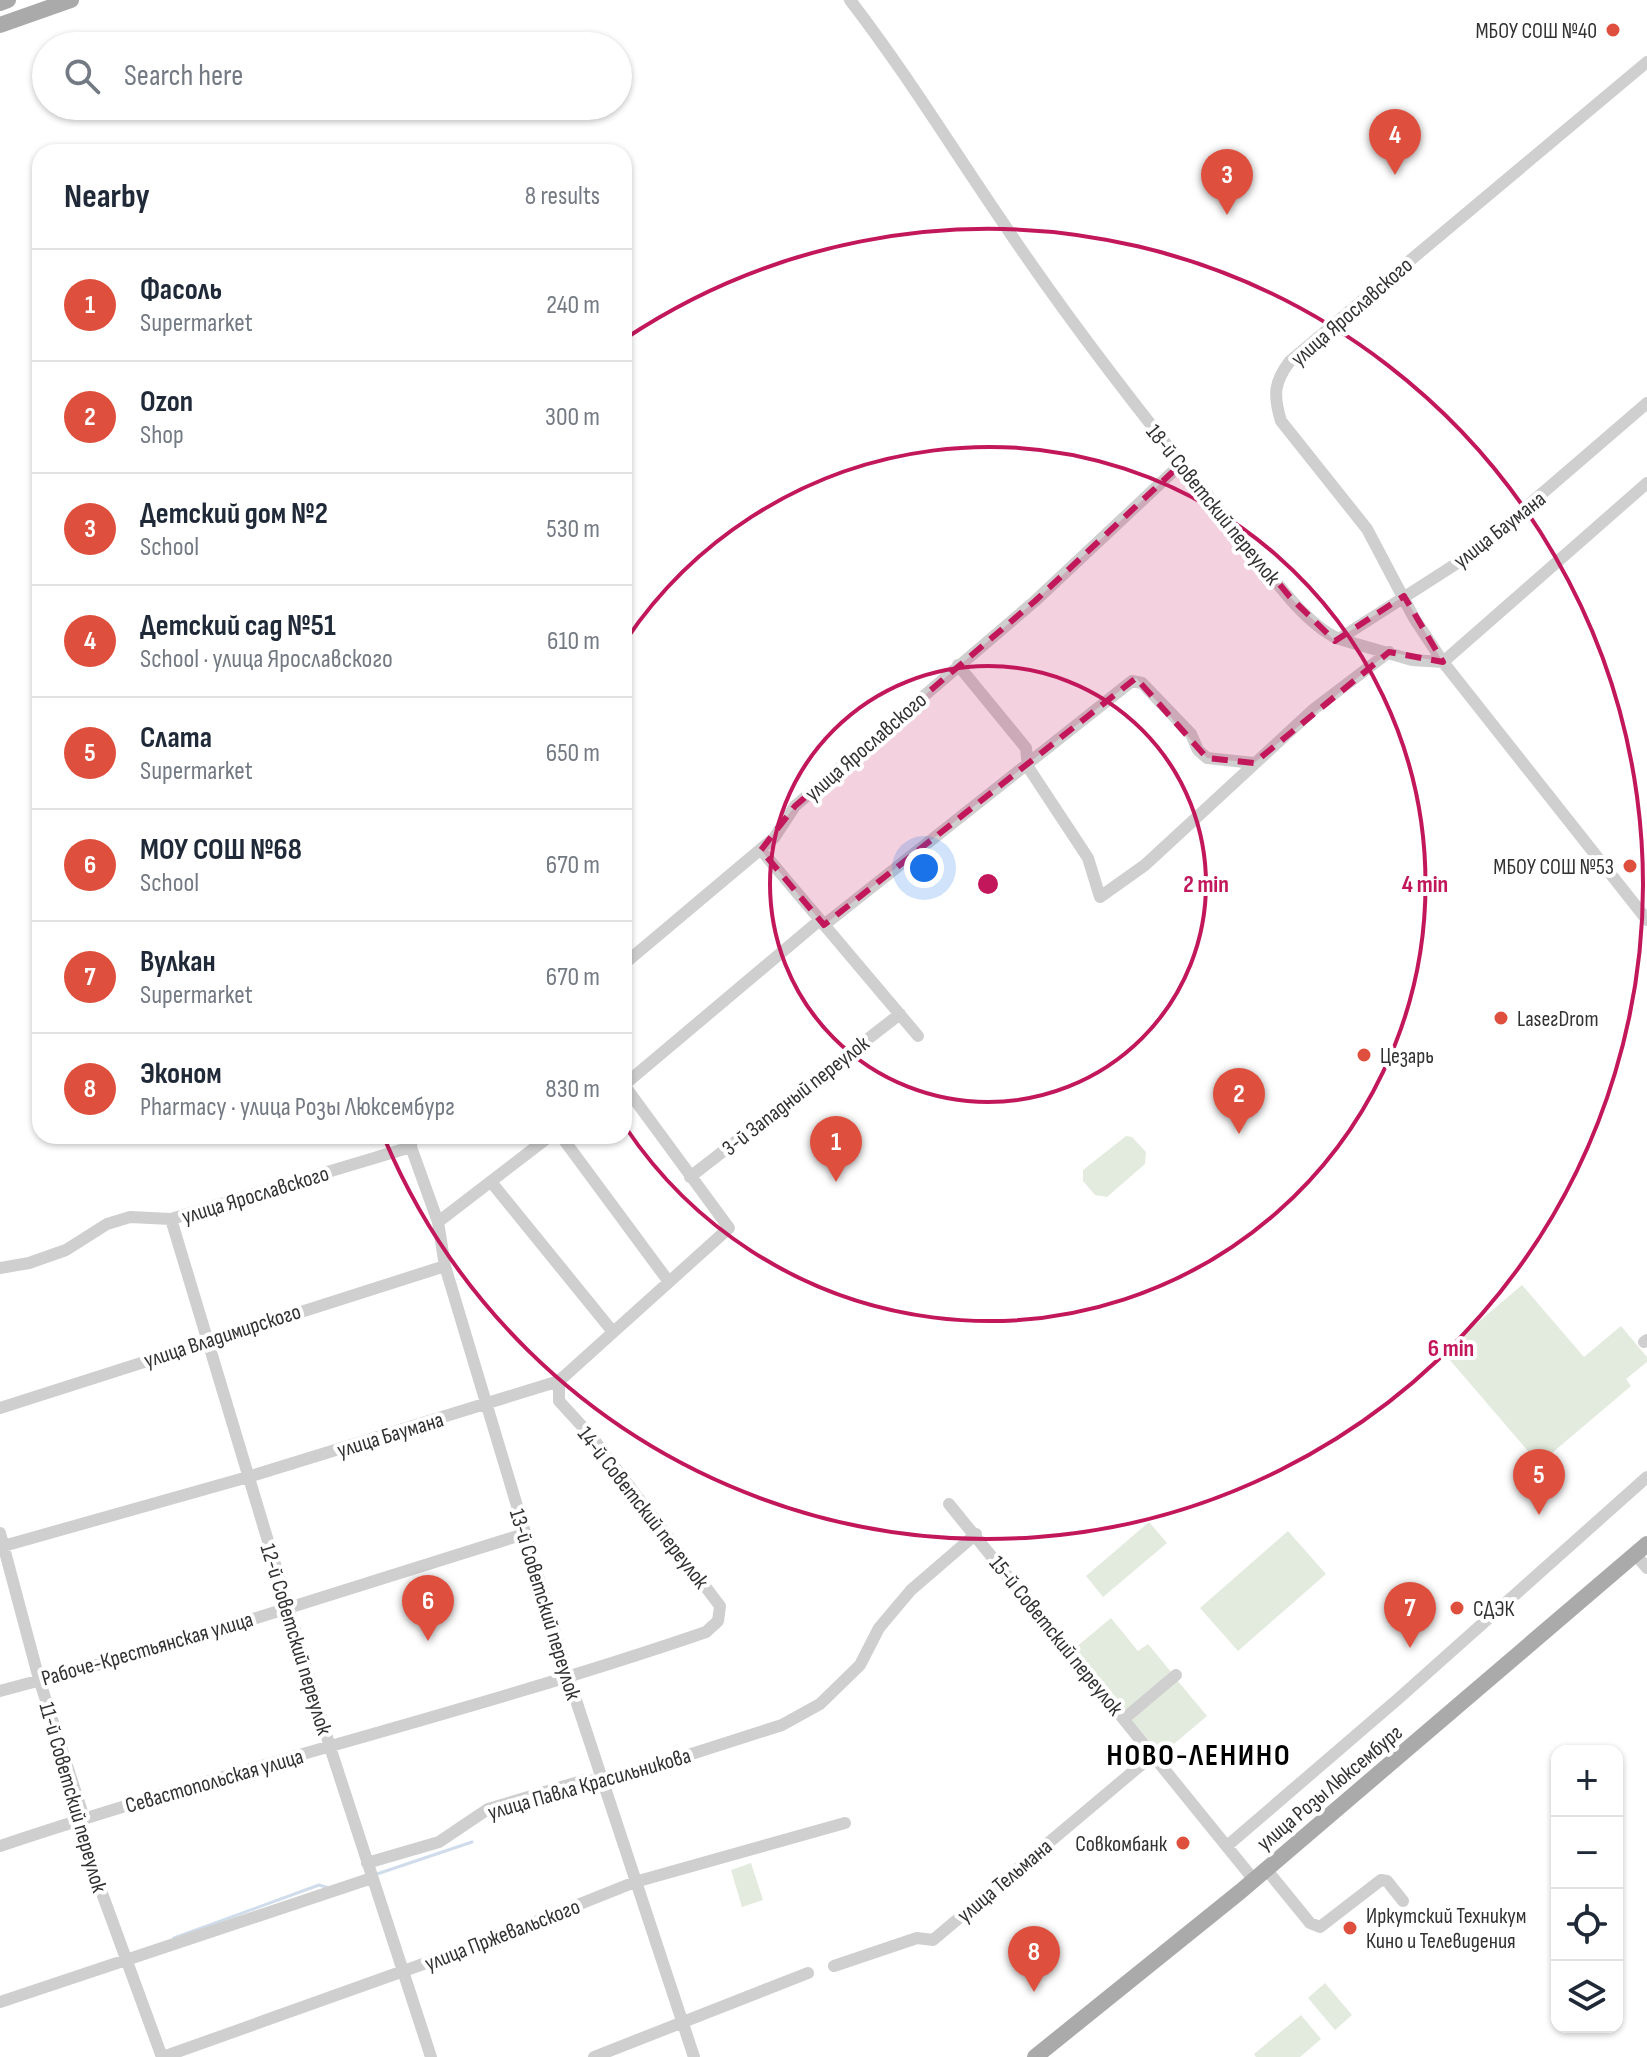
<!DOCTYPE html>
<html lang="en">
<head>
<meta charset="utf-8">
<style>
	body { margin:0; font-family:"Sofia Sans Condensed",sans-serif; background:#f2f2f3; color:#1f2937 }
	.controls { position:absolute; right:24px; bottom:24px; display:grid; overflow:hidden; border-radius:16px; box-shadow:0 2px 6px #0004 }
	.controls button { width:72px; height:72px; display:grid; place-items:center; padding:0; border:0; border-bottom:2px solid #e0e1e3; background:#fff; color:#1f2937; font:40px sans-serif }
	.you { position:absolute; left:924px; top:868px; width:28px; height:28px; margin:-20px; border:6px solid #fff; border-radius:50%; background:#1a73e8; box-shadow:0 0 0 12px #1a73e833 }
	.badge { display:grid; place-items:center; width:52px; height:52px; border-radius:50%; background:#df4f3e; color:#fff; font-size:26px; font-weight:700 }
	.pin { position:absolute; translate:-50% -66px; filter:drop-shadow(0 2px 4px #0008) }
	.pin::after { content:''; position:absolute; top:42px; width:28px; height:24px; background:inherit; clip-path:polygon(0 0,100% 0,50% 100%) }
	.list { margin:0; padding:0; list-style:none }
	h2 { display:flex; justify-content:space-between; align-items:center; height:104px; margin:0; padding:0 32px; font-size:34px }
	h2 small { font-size:26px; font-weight:400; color:#747a83 }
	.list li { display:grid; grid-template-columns:52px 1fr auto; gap:24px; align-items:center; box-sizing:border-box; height:112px; padding:0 32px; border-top:2px solid #e0e1e3 }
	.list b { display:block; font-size:30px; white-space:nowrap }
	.list p { margin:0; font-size:26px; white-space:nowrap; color:#747a83 }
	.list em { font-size:26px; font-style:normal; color:#747a83 }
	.icon { flex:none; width:44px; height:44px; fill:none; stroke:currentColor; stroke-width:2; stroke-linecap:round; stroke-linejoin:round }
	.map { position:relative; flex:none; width:1647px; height:2057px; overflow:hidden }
	.search { position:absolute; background:#fff; box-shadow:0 2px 6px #0004; left:32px; top:32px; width:600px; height:88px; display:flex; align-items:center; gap:20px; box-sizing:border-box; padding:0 28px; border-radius:44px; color:#747a83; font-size:30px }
	.panel { position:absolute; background:#fff; box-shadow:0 2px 6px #0004; left:32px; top:144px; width:600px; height:1000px; border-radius:24px }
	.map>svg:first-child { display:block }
	.green { fill:#e3ebde }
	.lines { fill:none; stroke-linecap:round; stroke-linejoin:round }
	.stream { stroke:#cfdcec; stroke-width:3 }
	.minor { stroke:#cfcfcf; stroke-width:12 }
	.major { stroke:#aaa; stroke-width:16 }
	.marked { fill:#c2185b; fill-opacity:0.2; stroke:#c2185b; stroke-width:6; stroke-dasharray:16 10; stroke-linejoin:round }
	.ring { fill:none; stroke:#c2185b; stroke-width:4 }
	.poi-dot { fill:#df4f3e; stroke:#fff; stroke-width:3 }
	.labels { text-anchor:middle; stroke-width:8; stroke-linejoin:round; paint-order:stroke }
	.poi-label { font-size:22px; fill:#323232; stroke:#fff; text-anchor:start }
	.street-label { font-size:22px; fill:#323232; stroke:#fff }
	.district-label { font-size:30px; font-weight:bold; letter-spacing:2px; fill:#000; stroke:#fff }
	.centre { fill:#c2185b; stroke:#fff; stroke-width:4 }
	.ring-label { font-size:24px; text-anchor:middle; font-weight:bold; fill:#c2185b; stroke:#fff; stroke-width:8; stroke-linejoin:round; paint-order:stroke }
</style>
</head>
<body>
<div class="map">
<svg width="1647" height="2057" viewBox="0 0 1647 2057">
	<rect width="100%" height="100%" fill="#fff"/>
	<path class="green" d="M 1126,1136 L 1132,1137 L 1146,1152 L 1145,1164 L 1107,1197 L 1095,1195 L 1083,1181 L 1083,1170 Z
		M 1522,1285 L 1584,1357 L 1621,1326 L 1647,1357 L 1647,1362 L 1626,1379 L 1631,1386 L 1539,1464 L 1443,1352 Z
		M 1149,1522 L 1167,1543 L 1103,1597 L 1086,1576 Z
		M 1288,1531 L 1326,1574 L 1238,1651 L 1200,1608 Z
		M 1111,1618 L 1138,1651 L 1148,1644 L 1172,1673 L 1126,1711 L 1075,1648 Z
		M 1177,1680 L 1207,1716 L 1161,1755 L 1131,1719 Z
		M 751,1863 L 763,1900 L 742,1907 L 731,1870 Z
		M 1325,1983 L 1352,2015 L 1335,2030 L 1308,1998 Z
		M 1301,2015 L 1321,2039 L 1300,2057 L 1256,2057 L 1254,2054 Z"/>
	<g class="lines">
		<path class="stream" d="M 374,1875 L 472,1842
			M 174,1938 L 319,1885 L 329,1888"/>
		<path class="minor" d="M 850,0 C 907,74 955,153 1008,230 C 1078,334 1155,432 1235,529 C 1262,562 1300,622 1339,639 L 1412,660 L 1443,662
			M 1647,62 L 1290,361 C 1274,382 1273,395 1281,421 L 1367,529 L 1414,618 L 1443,662 L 1647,920
			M 1339,639 L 1473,553 L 1647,403
			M 1443,662 L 1647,483
			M 958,665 L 1026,748 L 1028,767 L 1088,858 L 1100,897 L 1145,865 L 1314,709 L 1389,652
			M 761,850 L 918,1036
			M 824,925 L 1132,681 L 1142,683 L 1191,734 L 1198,750 L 1207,758 L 1254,763
			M 624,964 L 774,838 L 795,806 L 1035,601 L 1181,464
			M 624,1085 L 820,920
			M 412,1136 L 411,1147 L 438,1222 L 445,1266 L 569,1679 L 694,2057
			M 561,1136 L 669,1282
			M 690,1177 L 900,1014
			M 492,1183 L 613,1332
			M 171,1219 L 330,1747 L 431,2057
			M 438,1222 L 550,1136
			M 0,1268 L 29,1263 L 66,1250 L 107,1224 L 130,1217 L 171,1219 L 411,1147
			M 1644,1342 L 1647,1340
			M 0,1408 L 445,1266
			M 949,1504 L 1254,1880
			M 0,1533 L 39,1679 L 84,1818 L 80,1833 L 162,2057
			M 0,1547 L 248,1477 L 559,1381 L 729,1228 L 624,1085
			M 1635,1554 L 1647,1568
			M 0,1691 L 164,1647 L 524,1534
			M 1125,1718 L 1176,1675
			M 0,1846 C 233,1768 473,1712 706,1632 L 718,1621 L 720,1606 L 592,1437 L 559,1401 L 559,1381
			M 1227,1846 L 1398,1699 L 1647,1477
			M 367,1863 L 439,1842 L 488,1809 L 585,1780 L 604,1782 L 782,1725 L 820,1704 L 860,1665 L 879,1628 L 911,1590 L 976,1534
			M 1266,1869 L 1310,1923 L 1320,1927 L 1381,1880 L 1387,1881 L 1403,1901
			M 834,1966 L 917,1938 L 933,1940 L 1154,1754
			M 0,2002 L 372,1878
			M 163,2057 L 482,1943 L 635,1882 L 845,1823
			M 594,2057 L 808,1973"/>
		<path class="major" d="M 0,3 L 8,0
			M 0,25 L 71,0
			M 1035,2057 L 1241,1891 L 1647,1544"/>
	</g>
	<path class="marked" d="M 1181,464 L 1290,597 L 1335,641 L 1404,596 L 1443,662 L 1389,652 L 1254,763 L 1207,758 L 1136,678 L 824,925 L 761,850 L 795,806 L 1035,601 Z"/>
	<g class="ring">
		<circle cx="988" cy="884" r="218"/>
		<path d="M626 640A437 437 0 1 1 626 1128"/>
		<path d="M626 338A655 655 0 1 1 385 1140"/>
	</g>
	<g class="poi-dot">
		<circle cx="1613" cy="30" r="8"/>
		<circle cx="1630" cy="866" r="8"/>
		<circle cx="1501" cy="1018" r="8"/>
		<circle cx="1364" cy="1055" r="8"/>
		<circle cx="1457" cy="1608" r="8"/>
		<circle cx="1183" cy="1843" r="8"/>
		<circle cx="1350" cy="1928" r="8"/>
	</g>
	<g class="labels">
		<g class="poi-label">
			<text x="1597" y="38" text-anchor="end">МБОУ СОШ №40</text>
			<text x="1614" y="874" text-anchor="end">МБОУ СОШ №53</text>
			<text x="1517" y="1026">LaseгDrom</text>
			<text x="1380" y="1063">Цезарь</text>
			<text x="1473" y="1616">СДЭК</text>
			<text x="1167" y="1851" text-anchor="end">Совкомбанк</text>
			<text x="1366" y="1923">Иркутский Техникум<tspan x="1366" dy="25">Кино и Телевидения</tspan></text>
		</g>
		<g class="street-label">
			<text transform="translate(1351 311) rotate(-41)" y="8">улица Ярославского</text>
			<text transform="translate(1214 504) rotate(51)" y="8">18-й Советский переулок</text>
			<text transform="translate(1499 529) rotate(-38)" y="8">улица Баумана</text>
			<text transform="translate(865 746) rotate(-41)" y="8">улица Ярославского</text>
			<text transform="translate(795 1095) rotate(-38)" y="8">3-й Западный переулок</text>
			<text transform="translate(255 1194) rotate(-17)" y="8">улица Ярославского</text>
			<text transform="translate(222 1335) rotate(-18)" y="8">улица Владимирского</text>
			<text transform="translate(390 1434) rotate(-17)" y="8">улица Баумана</text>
			<text transform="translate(644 1507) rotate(52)" y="8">14-й Советский переулок</text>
			<text transform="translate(546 1604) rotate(73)" y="8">13-й Советский переулок</text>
			<text transform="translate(1057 1635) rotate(51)" y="8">15-й Советский переулок</text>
			<text transform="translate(297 1639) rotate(73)" y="8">12-й Советский переулок</text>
			<text transform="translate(147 1648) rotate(-16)" y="8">Рабоче-Крестьянская улица</text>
			<text transform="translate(214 1780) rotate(-16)" y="8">Севастопольская улица</text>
			<text transform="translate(589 1783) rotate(-16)" y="8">улица Павла Красильникова</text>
			<text transform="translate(1329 1787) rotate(-40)" y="8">улица Розы Люксембург</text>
			<text transform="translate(74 1797) rotate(74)" y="8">11-й Советский переулок</text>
			<text transform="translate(1004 1880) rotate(-40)" y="8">улица Тельмана</text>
			<text transform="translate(502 1934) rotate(-21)" y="8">улица Пржевальского</text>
		</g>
		<g class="district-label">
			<text x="1199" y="1765">НОВО-ЛЕНИНО</text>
		</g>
	</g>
	<circle cx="988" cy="884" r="12" class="centre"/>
	<g class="ring-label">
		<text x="1206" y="892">2 min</text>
		<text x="1425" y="892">4 min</text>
		<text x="1451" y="1356">6 min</text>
	</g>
</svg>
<div class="controls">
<button>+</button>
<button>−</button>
<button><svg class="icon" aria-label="locate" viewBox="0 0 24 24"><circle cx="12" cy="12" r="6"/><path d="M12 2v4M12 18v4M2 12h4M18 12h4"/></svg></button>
<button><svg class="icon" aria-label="layers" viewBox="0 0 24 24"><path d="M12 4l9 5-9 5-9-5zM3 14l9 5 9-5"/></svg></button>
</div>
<div class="you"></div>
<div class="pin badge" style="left:836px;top:1182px">1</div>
<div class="pin badge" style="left:1239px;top:1134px">2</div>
<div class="pin badge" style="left:1227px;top:215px">3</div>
<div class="pin badge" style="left:1395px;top:175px">4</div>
<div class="pin badge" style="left:1539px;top:1515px">5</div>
<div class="pin badge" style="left:428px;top:1641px">6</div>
<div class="pin badge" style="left:1410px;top:1648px">7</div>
<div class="pin badge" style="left:1034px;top:1992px">8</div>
<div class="search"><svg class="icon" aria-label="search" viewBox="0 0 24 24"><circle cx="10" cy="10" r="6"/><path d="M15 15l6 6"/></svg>Search here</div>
<section class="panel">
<h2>Nearby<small>8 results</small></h2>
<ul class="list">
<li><span class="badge">1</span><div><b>Фасоль</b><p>Supermarket</p></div><em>240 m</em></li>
<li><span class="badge">2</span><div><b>Ozon</b><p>Shop</p></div><em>300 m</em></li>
<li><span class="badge">3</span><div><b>Детский дом №2</b><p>School</p></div><em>530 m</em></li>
<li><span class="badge">4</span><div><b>Детский сад №51</b><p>School · улица Ярославского</p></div><em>610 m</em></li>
<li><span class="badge">5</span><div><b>Слата</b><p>Supermarket</p></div><em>650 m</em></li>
<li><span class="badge">6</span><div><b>МОУ СОШ №68</b><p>School</p></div><em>670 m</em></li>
<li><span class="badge">7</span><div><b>Вулкан</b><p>Supermarket</p></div><em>670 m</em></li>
<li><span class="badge">8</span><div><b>Эконом</b><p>Pharmacy · улица Розы Люксембург</p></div><em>830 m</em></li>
</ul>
</section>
</div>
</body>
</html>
